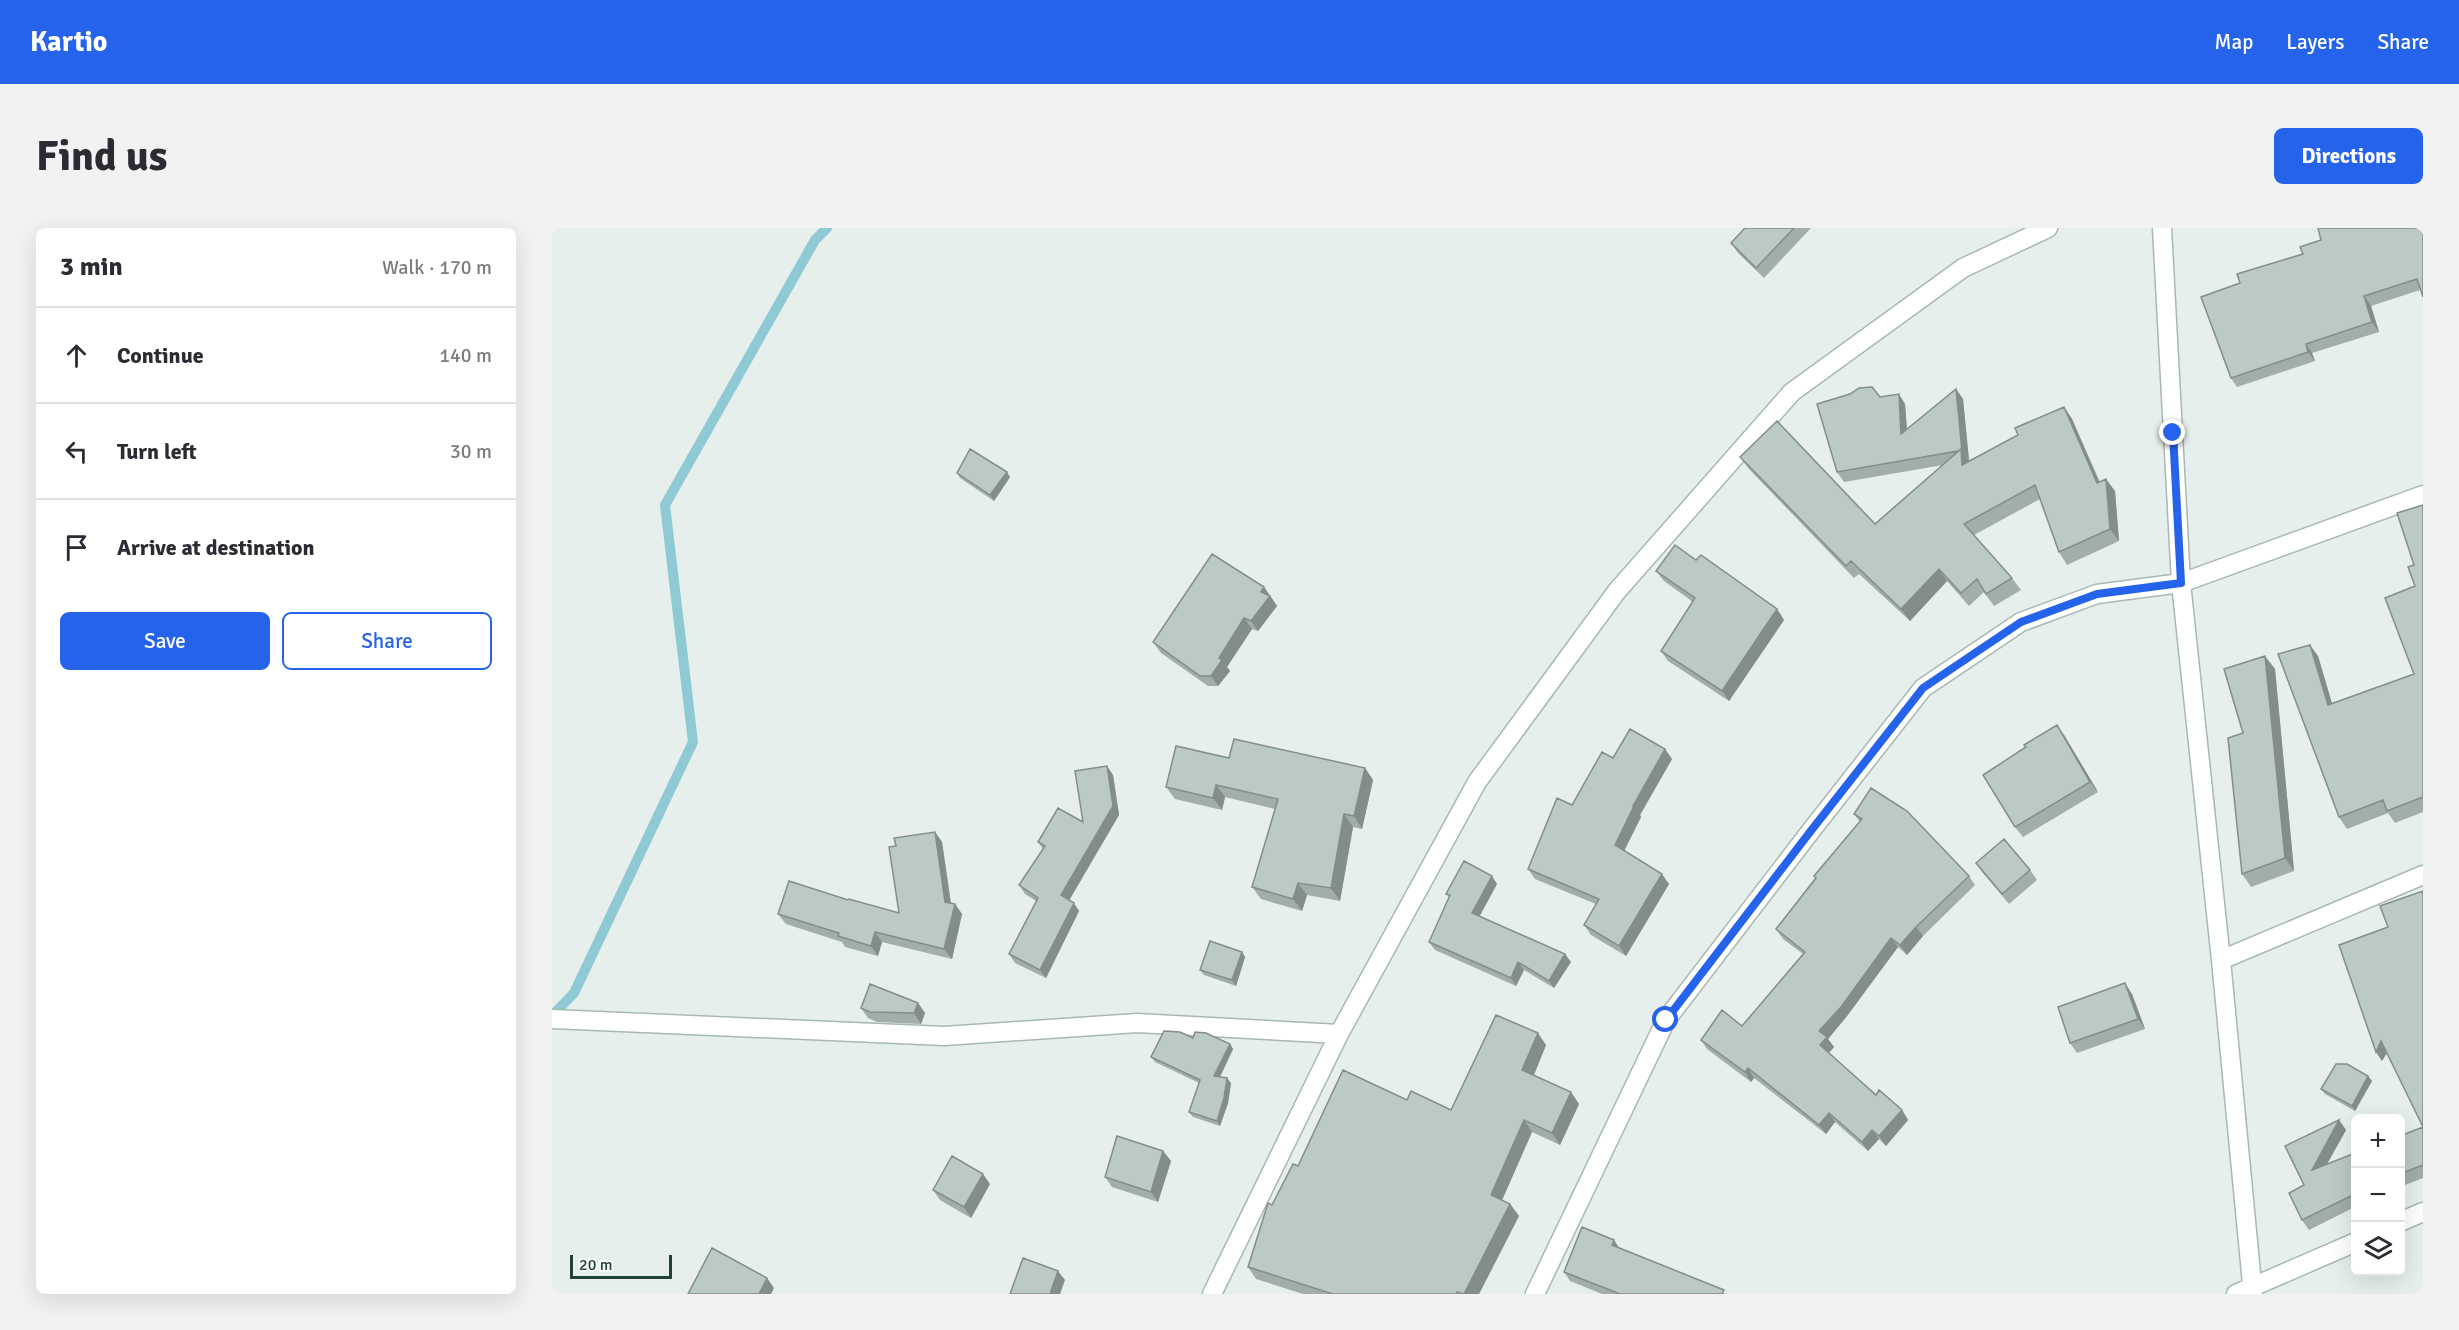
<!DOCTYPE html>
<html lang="en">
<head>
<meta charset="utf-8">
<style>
	body { margin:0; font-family:Signika,sans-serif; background:#f2f2f3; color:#2b2b33 }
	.controls { position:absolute; right:18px; bottom:18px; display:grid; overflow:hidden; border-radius:9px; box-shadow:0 6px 24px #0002 }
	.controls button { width:54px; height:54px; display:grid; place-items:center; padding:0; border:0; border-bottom:2px solid #e1e1e2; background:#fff; color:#2b2b33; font:30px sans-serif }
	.scale { position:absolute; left:18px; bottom:15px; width:102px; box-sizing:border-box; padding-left:6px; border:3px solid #24423a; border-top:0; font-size:16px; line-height:21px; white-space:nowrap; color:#24423a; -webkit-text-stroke:4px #f7fbf9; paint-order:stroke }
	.stop { position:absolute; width:18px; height:18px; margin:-14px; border:4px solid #2563eb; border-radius:50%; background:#fff }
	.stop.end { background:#2563eb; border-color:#fff; box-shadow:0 2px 6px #0008 }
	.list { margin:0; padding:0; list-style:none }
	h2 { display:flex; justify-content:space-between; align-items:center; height:78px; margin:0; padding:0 24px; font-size:26px }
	h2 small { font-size:20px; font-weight:400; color:#7c7c81 }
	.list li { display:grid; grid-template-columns:39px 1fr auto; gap:18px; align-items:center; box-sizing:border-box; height:96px; padding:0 24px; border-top:2px solid #e1e1e2 }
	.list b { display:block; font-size:22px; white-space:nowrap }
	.list em { font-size:20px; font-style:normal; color:#7c7c81 }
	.actions { display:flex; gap:12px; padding:18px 24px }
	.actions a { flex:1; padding:14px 0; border:2px solid #2563eb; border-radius:9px; text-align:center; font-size:21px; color:#2563eb }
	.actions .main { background:#2563eb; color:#fff }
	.icon { flex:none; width:33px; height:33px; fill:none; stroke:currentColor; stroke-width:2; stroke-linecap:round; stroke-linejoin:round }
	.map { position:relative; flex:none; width:1871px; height:1066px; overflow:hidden; border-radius:9px }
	header { display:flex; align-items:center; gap:36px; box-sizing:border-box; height:84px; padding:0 30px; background:#2563eb; color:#fff }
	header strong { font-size:28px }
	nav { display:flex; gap:33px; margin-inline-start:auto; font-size:21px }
	.intro { display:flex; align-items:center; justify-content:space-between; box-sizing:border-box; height:144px; padding:0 36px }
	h1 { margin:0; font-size:42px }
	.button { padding:15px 27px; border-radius:9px; background:#2563eb; color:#fff; font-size:21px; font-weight:700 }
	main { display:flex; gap:36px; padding:0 36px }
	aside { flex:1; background:#fff; border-radius:9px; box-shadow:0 6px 24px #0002 }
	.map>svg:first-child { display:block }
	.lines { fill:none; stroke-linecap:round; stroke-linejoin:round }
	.stream { stroke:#8ec9d4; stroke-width:10 }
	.street-casing { stroke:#a8b8b2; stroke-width:21 }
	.street { stroke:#fff; stroke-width:18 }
	.wall { fill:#a1aea9 }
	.shaded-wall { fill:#838d89 }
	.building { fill:#bbcac4; stroke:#838d89; stroke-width:1.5 }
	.route { stroke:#2563eb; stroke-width:8 }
</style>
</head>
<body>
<header>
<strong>Kartio</strong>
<nav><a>Map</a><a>Layers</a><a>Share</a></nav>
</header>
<div class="intro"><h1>Find us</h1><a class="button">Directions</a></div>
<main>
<aside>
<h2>3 min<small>Walk · 170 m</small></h2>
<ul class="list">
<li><svg class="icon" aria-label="ahead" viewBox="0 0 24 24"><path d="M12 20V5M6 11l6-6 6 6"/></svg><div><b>Continue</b></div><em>140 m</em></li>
<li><svg class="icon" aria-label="left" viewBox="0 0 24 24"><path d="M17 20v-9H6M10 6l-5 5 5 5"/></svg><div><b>Turn left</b></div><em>30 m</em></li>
<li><svg class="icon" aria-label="arrive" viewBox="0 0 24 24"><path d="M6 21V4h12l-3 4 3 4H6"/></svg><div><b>Arrive at destination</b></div></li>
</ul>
<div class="actions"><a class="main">Save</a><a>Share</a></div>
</aside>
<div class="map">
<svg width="1871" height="1066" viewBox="0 0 1871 1066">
	<rect width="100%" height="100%" fill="#e6efeb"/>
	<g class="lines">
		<path class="stream" d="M 0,788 L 22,765 L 141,514 L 113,277 L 263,12 L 275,0"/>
		<g class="street-casing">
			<path id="street" d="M 1610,0 L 1629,355 L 1669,732 L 1701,1066
				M 1669,732 L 1871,647
				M 0,791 L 392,808 L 585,795 L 787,806
				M 1848,994 L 1871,984
				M 660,1066 L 787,806 L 925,554 L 1065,363 L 1240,164 L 1411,40 L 1496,0
				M 983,1066 L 1114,792 L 1258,604 L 1371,460 L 1469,394 L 1545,366 L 1629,355 L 1871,267
				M 1684,1066 L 1804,1014"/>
		</g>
		<use href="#street" class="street"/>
	</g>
	<path class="wall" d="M 1193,0 L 1259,0 L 1212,50 L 1186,25 L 1179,15 Z
		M 1871,0 L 1868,62 L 1819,78 L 1827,104 L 1760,125 L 1763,133 L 1685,159 L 1679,150 Z
		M 1404,161 L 1411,171 L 1417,233 L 1466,207 L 1512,179 L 1520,191 L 1548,254 L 1563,263 L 1567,313 L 1515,337 L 1507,324 L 1488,271 L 1422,307 L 1460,350 L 1469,362 L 1442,378 L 1432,364 L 1417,378 L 1395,353 L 1358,393 L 1307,346 L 1302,350 L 1197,241 L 1188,229 L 1323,296 L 1391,237 L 1292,254 L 1285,244 L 1298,166 L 1328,169 L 1353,176 L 1355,202 Z
		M 405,245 L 458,249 L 442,273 L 408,250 Z
		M 1871,277 L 1871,584 L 1843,595 L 1836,585 L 1795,601 L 1787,589 L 1766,428 L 1780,476 L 1862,446 L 1863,358 L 1862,337 Z
		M 1144,332 L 1225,381 L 1232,392 L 1177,473 L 1116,433 L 1109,423 L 1141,374 L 1112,353 L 1104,343 Z
		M 712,359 L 725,378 L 706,403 L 700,401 L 675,439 L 678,443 L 666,458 L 656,458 L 609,425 L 601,414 Z
		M 1723,441 L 1742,643 L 1699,659 L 1690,646 L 1691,505 Z
		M 1512,507 L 1546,564 L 1471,609 L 1463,599 L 1474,519 Z
		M 1113,521 L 1120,531 L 1088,587 L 1089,589 L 1072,623 L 1117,656 L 1074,728 L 1039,707 L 1032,697 L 1044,676 L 983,651 L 976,641 L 1020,577 L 1061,530 Z
		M 677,530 L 813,540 L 821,552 L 810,601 L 801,599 L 788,673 L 755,667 L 750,683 L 709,671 L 700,659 L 723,581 L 673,569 L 670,582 L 623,571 L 614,559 Z
		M 561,547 L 567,587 L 517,672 L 527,683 L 494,750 L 463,735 L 457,726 L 484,673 L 473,666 L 467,657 L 491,621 L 486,614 L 531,594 Z
		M 1302,586 L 1417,648 L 1423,657 L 1371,708 L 1355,727 L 1346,719 L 1295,788 L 1276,811 L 1282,819 L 1277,825 L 1324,867 L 1350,882 L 1356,892 L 1334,918 L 1327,911 L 1316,923 L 1283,894 L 1274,906 L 1202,850 L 1199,854 L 1155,821 L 1149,812 L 1190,798 L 1251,726 L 1231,711 L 1224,701 L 1263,650 L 1262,648 L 1308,594 Z
		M 383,604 L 390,614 L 399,675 L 403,676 L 410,686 L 400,731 L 330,714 L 326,728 L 293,719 L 290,714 L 234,696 L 226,686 L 296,672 L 347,685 L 344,618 Z
		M 1424,635 L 1478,642 L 1485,652 L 1457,676 L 1431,645 Z
		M 945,656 L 928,688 L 1019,734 L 1002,760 L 972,742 L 964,758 L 883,722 L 877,714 L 897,669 L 894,666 Z
		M 1871,663 L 1871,950 L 1848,959 L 1848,908 L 1871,899 L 1835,825 L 1830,833 L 1824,824 L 1836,699 Z
		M 690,724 L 693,729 L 684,758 L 652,747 L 648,742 Z
		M 1580,766 L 1593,801 L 1525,825 L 1518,815 Z
		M 366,775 L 373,785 L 369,796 L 325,794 L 316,790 L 309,780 Z
		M 641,810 L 678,816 L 681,821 L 668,849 L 679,855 L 676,875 L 668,898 L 641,889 L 637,884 L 647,855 L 603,834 L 599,829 Z
		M 994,817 L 982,847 L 1027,876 L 1008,917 L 980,904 L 950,972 L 958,976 L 967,988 L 927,1066 L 751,1066 L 704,1051 L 696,1039 L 720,977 L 746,938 L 855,872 L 899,882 Z
		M 1816,848 L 1820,853 L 1803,883 L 1773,866 L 1769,861 Z
		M 1787,892 L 1794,902 L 1775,936 L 1803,925 L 1803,979 L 1757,1002 L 1750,992 L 1752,957 Z
		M 611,923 L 619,933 L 606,974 L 560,959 L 553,949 Z
		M 438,956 L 419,990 L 388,972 L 381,962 Z
		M 1067,1020 L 1174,1066 L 1050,1066 L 1018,1053 L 1012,1044 Z"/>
	<path class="shaded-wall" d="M 1812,68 L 1819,78 L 1827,104 L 1820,94 Z
		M 1754,116 L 1760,125 L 1763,133 L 1756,124 Z
		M 1404,161 L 1411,171 L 1417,232 L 1410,223 Z
		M 1347,166 L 1353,176 L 1356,216 L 1349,206 Z
		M 1512,179 L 1520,191 L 1553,268 L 1545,255 Z
		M 1409,221 L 1417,233 L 1410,237 Z
		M 455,244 L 458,249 L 442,273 L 438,267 Z
		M 1554,251 L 1563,263 L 1567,313 L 1558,301 Z
		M 1387,341 L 1395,353 L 1358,393 L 1349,381 Z
		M 712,359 L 725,378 L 706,403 L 699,393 L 709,364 Z
		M 1225,381 L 1232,392 L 1177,473 L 1170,463 Z
		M 692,390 L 700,401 L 675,439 L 678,443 L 666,458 L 659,448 L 667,430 Z
		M 1758,417 L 1766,428 L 1784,489 L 1776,477 Z
		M 1713,428 L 1723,441 L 1742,643 L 1733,630 Z
		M 1505,497 L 1512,507 L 1546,564 L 1538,554 Z
		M 1113,521 L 1120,531 L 1088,587 L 1089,589 L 1070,627 L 1063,617 L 1081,578 Z
		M 555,538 L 561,547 L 567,587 L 515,676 L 509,667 Z
		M 813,540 L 821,552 L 810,601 L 802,588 Z
		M 664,557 L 673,569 L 670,582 L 661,570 Z
		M 792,586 L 801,599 L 788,673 L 779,660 Z
		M 383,604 L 390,614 L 400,684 L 393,674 Z
		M 1110,646 L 1117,656 L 1074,728 L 1067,718 Z
		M 940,648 L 945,656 L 925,692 L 920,685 Z
		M 746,655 L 755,667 L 750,683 L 741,671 Z
		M 522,675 L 527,683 L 494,750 L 488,742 Z
		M 403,676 L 410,686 L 400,731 L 392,721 Z
		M 1364,699 L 1371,708 L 1355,727 L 1348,717 Z
		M 323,704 L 330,714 L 326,728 L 319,718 Z
		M 1339,710 L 1346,719 L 1295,788 L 1276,811 L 1282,819 L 1275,827 L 1268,817 L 1267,803 Z
		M 690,724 L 693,729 L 684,758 L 680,752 Z
		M 1013,726 L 1019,734 L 1002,760 L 997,753 Z
		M 966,734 L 972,742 L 964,758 L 959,750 Z
		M 1573,755 L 1580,766 L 1593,801 L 1586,791 Z
		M 366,775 L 373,785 L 369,796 L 362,785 Z
		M 986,805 L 994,817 L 979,854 L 970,842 Z
		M 1829,813 L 1836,823 L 1830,833 L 1824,824 Z
		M 678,816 L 681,821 L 666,853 L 662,848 Z
		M 1196,840 L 1202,850 L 1199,854 L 1193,844 Z
		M 1816,848 L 1820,853 L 1803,883 L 1800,878 Z
		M 675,850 L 679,855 L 676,875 L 668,898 L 665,893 Z
		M 1019,864 L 1027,876 L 1008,917 L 1000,905 Z
		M 1350,882 L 1356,892 L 1334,918 L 1327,908 Z
		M 1277,885 L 1283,894 L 1274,906 L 1267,897 Z
		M 972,892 L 980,904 L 947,979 L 939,967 Z
		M 1787,892 L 1794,902 L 1766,952 L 1760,942 Z
		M 1320,902 L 1327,911 L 1316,923 L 1310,914 Z
		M 611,923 L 619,933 L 606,974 L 599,964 Z
		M 431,946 L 438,956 L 419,990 L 412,979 Z
		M 958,976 L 967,988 L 927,1066 L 912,1066 Z
		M 1062,1012 L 1068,1021 L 1060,1017 Z
		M 506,1043 L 513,1052 L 508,1066 L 498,1066 Z
		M 215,1050 L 222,1060 L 219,1066 L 207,1066 Z"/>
	<path class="building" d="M 1193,0 L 1242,0 L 1204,40 L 1179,15 Z
		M 1766,0 L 1871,0 L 1871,69 L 1865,51 L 1812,68 L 1820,94 L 1754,116 L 1756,124 L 1679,150 L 1649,69 L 1688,55 L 1685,46 L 1751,26 L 1748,19 L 1769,12 Z
		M 1320,159 L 1328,169 L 1347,166 L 1349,206 L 1404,161 L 1410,223 L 1409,221 L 1406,223 L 1285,244 L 1265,176 L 1298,166 L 1307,160 Z
		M 1512,179 L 1545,255 L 1554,251 L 1558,301 L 1507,324 L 1483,257 L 1412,296 L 1460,350 L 1434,366 L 1425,351 L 1409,365 L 1387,341 L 1349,381 L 1299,333 L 1294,338 L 1188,229 L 1225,193 L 1323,296 L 1409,221 L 1410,237 L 1466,207 L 1463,200 Z
		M 418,221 L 455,244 L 438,267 L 405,245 Z
		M 1871,277 L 1871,569 L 1835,583 L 1831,572 L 1787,589 L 1726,426 L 1758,417 L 1776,477 L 1862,446 L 1833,370 L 1863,358 L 1856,339 L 1862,337 L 1845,285 Z
		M 1123,317 L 1144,332 L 1149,327 L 1225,381 L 1170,463 L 1109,423 L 1143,370 L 1104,343 Z
		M 660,326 L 712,359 L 709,364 L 718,368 L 699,393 L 692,390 L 667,430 L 670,432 L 659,448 L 648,448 L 601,414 Z
		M 1713,428 L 1733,630 L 1690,646 L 1676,510 L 1691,505 L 1672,441 Z
		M 1505,497 L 1538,554 L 1463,599 L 1431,547 L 1474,519 L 1472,517 Z
		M 1078,501 L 1113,521 L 1081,578 L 1082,578 L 1063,617 L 1110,646 L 1067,718 L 1032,697 L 1047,671 L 976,641 L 1005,570 L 1020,577 L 1050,524 L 1061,530 Z
		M 682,511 L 813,540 L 802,588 L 792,586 L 779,660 L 746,655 L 741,671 L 700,659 L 726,571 L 664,557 L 661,570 L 614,559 L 624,518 L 677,530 Z
		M 555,538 L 561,578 L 509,667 L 522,675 L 488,742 L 457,726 L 486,670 L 467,657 L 493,618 L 486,614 L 506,580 L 531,594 L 523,543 Z
		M 1319,560 L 1355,583 L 1417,648 L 1364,699 L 1348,717 L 1339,710 L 1289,779 L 1267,803 L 1275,809 L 1268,817 L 1324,867 L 1327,862 L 1350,882 L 1327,908 L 1320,902 L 1310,914 L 1277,885 L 1267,897 L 1196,840 L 1193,844 L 1149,812 L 1170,782 L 1190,798 L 1253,724 L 1224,701 L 1264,650 L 1262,648 L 1310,591 L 1302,586 Z
		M 383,604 L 393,674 L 403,676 L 392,721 L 323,704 L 319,718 L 286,708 L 287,705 L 226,686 L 237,653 L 296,672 L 297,671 L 347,685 L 337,619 L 344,618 L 342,610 Z
		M 1452,611 L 1478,642 L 1450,666 L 1424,635 Z
		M 912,633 L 940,648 L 920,685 L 1013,726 L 997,753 L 966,734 L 959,750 L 877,714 L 898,667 L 894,666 Z
		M 1871,663 L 1871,937 L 1848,946 L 1848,908 L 1871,899 L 1829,813 L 1824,824 L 1787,717 L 1836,699 L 1828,678 Z
		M 658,713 L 690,724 L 680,752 L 648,742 Z
		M 1573,755 L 1586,791 L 1518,815 L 1506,779 Z
		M 318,756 L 366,775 L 362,785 L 318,784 L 309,780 Z
		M 944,787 L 986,805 L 970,842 L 1019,864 L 1000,905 L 972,892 L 939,967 L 958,976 L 912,1066 L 905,1064 L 904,1066 L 781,1066 L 696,1039 L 716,975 L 720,977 L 741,936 L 746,938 L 791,842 L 855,872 L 859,863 L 899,882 Z
		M 612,803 L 628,804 L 641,810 L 643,804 L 654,805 L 678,816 L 662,848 L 675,850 L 672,870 L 665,893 L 637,884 L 648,852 L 599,829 Z
		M 1784,836 L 1795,836 L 1816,848 L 1800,878 L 1769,861 Z
		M 1787,892 L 1760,942 L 1803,925 L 1803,966 L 1750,992 L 1737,965 L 1752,957 L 1733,918 Z
		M 565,908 L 611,923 L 599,964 L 553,949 Z
		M 400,928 L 431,946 L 412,979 L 381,962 Z
		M 1030,999 L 1062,1012 L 1060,1017 L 1172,1062 L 1170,1066 L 1068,1066 L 1012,1044 Z
		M 160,1020 L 215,1050 L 207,1066 L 136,1066 Z
		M 471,1030 L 506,1043 L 498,1066 L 458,1066 Z"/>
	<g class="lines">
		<path class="route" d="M 1114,792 L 1258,604 L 1371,460 L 1469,394 L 1545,366 L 1629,355 L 1621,205"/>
	</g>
</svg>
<div class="controls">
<button>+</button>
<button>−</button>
<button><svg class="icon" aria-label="layers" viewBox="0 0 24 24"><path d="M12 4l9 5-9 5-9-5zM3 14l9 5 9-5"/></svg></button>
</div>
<div class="scale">20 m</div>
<div class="stop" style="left:1114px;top:792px"></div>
<div class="stop end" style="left:1621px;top:205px"></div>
</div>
</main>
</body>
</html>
